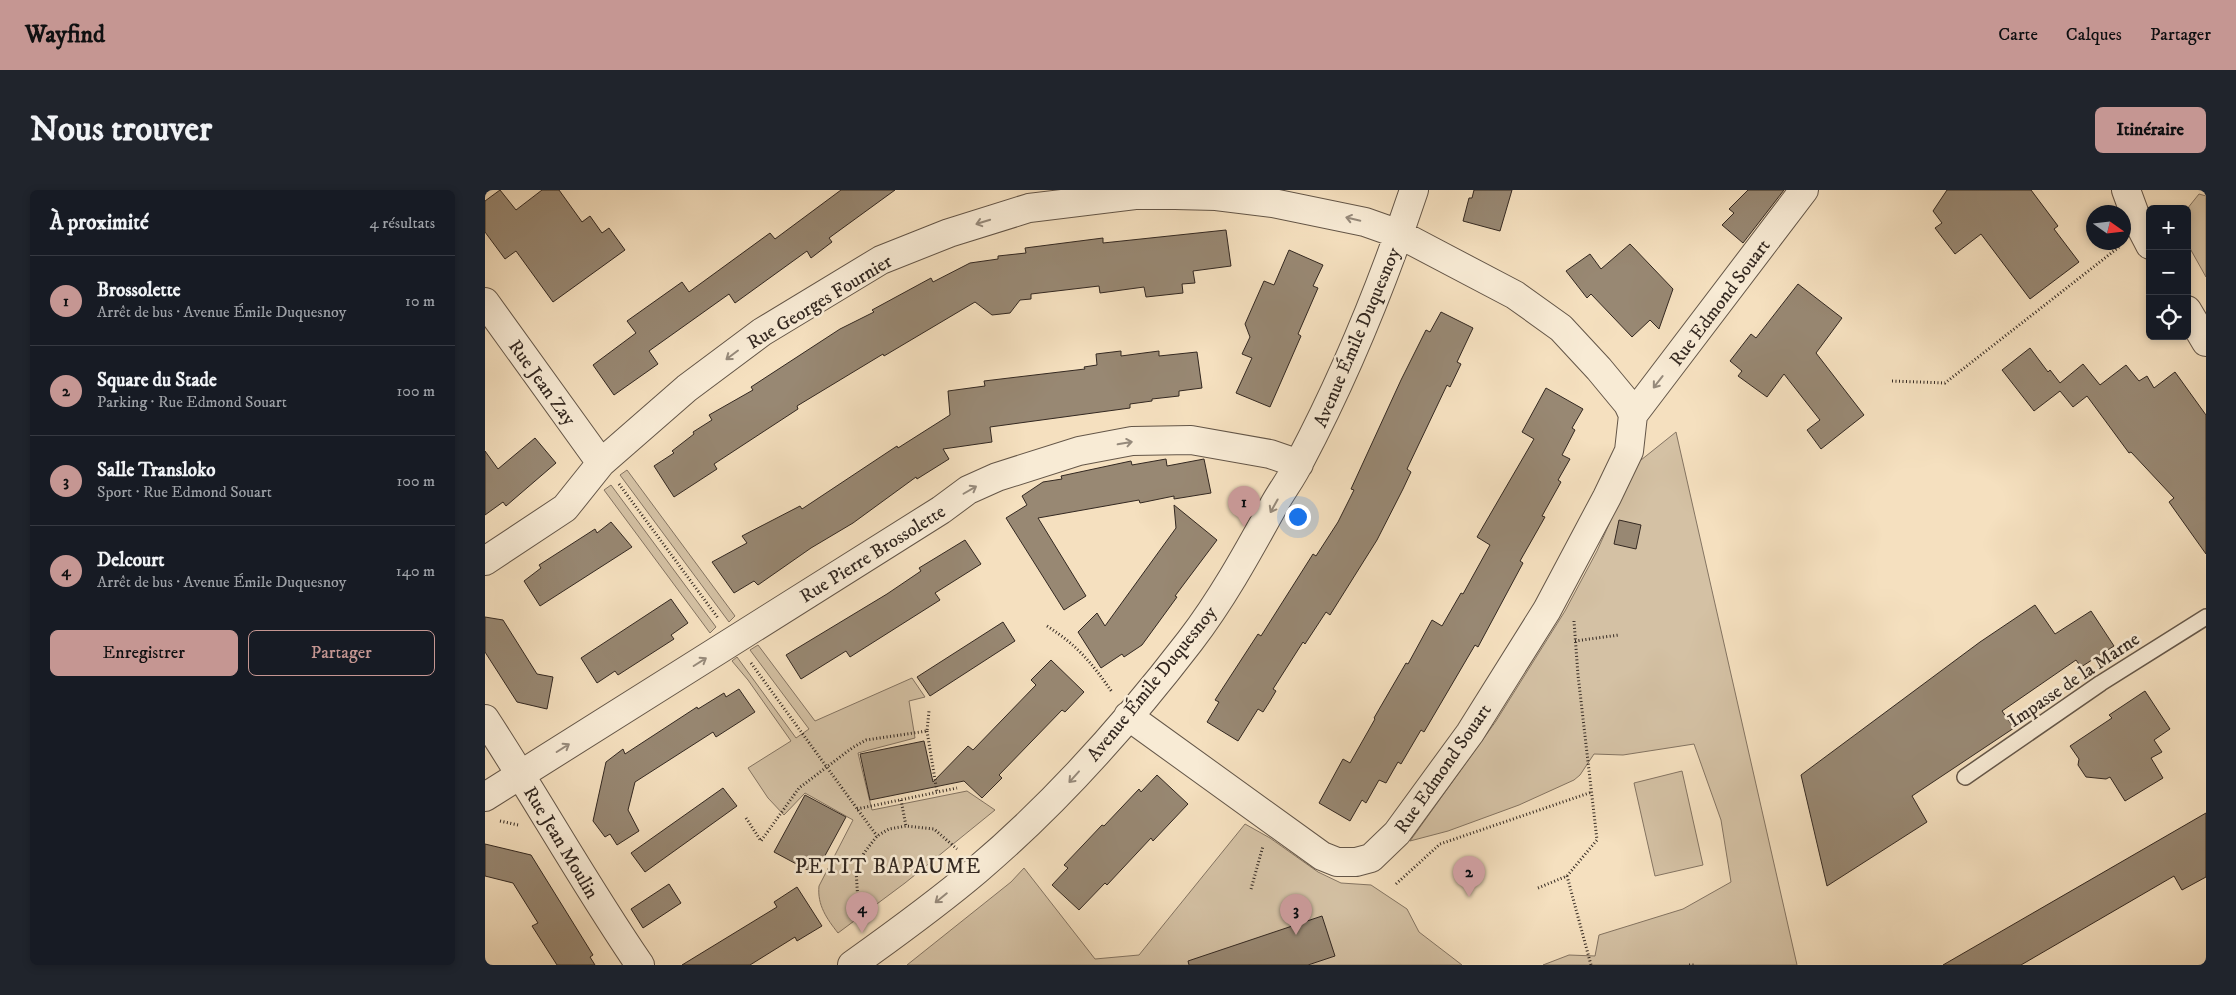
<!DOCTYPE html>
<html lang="fr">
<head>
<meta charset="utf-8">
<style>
	body { margin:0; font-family:"IM FELL DW Pica",serif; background:#20242c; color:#f1f3f6 }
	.controls { position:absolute; right:15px; top:15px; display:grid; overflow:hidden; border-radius:8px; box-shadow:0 2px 8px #0003 }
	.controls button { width:45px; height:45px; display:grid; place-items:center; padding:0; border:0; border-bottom:1px solid #363941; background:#171b24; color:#f1f3f6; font:25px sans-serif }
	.compass { position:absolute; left:1601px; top:15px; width:45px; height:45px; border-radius:50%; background:#171b24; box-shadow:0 2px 8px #0003; rotate:104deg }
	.you { position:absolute; left:812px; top:326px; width:18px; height:18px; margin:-12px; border:4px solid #fff; border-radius:50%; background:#1a73e8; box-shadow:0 0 0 8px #1a73e833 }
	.badge { display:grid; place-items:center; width:32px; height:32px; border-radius:50%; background:#c59692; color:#111; font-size:16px; font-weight:700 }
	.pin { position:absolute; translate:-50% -41px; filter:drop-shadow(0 1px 2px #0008) }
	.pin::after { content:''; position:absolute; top:26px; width:18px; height:15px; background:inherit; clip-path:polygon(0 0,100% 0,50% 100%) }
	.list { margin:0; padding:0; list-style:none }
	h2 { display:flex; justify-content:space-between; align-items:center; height:65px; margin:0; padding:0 20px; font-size:21px }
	h2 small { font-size:16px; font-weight:400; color:#9ea1a6 }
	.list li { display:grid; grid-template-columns:32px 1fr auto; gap:15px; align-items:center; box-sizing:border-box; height:90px; padding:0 20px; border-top:1px solid #363941 }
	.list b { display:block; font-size:19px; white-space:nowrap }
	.list p { margin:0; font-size:16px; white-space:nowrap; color:#9ea1a6 }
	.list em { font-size:16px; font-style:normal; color:#9ea1a6 }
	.actions { display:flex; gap:10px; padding:15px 20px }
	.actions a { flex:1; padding:11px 0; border:1px solid #c59692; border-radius:8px; text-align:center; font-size:18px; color:#c59692 }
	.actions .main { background:#c59692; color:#111 }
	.icon { flex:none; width:28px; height:28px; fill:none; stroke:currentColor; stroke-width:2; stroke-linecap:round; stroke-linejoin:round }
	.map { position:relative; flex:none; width:1721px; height:775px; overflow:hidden; border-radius:8px }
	header { display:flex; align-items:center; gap:30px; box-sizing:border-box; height:70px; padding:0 25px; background:#c59692; color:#111 }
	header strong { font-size:24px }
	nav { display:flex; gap:28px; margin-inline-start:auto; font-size:18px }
	.intro { display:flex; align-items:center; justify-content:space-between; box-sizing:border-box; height:120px; padding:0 30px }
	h1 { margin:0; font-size:35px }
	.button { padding:12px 22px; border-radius:8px; background:#c59692; color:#111; font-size:18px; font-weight:700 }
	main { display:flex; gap:30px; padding:0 30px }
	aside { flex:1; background:#171b24; border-radius:8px; box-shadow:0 2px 8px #0003 }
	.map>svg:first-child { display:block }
	.green { fill:#d4c1a4; stroke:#847462 }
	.building { fill:#988873; stroke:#332821 }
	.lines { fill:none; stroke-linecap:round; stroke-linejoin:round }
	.lane-casing { stroke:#645648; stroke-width:18 }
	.street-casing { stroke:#645648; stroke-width:30 }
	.path { stroke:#332821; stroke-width:3; stroke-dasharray:1 2.5; stroke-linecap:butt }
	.lane { stroke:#f8ebd5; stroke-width:15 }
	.street { stroke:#f8ebd5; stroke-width:28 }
	.oneway { stroke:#968a7b }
	.labels { text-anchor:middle; stroke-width:5; stroke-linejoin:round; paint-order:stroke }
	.street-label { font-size:19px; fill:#332821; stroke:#f8ebd5 }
	.quarter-label { font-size:21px; letter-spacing:1px; fill:#332821; stroke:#f8ebd5 }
</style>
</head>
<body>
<header>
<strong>Wayfind</strong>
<nav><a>Carte</a><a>Calques</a><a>Partager</a></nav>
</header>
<div class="intro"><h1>Nous trouver</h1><a class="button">Itinéraire</a></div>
<main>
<aside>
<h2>À proximité<small>4 résultats</small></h2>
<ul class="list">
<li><span class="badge">1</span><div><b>Brossolette</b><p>Arrêt de bus · Avenue Émile Duquesnoy</p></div><em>10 m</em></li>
<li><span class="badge">2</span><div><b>Square du Stade</b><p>Parking · Rue Edmond Souart</p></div><em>100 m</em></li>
<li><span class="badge">3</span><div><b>Salle Transloko</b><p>Sport · Rue Edmond Souart</p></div><em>100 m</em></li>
<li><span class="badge">4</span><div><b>Delcourt</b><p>Arrêt de bus · Avenue Émile Duquesnoy</p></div><em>140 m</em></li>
</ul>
<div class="actions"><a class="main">Enregistrer</a><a>Partager</a></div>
</aside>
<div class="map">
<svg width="1721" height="775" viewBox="0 0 1721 775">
	<rect width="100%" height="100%" fill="#f5e0bf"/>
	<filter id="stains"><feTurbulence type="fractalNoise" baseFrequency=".004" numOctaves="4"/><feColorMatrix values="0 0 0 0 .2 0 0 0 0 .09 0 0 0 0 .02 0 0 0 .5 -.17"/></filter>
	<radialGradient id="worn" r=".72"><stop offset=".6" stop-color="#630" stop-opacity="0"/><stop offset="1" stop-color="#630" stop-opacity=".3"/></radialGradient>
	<path class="green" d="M 1714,4 L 1721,6 L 1721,87 L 1702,53 L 1702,19 Z
		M 1191,242 L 1312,775 L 1058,775 L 1084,765 L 1110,766 L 1114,745 L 1198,719 L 1246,692 L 1236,630 L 1209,554 L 1138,565 L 1109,564 L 1095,585 L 1089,590 L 1034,615 L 963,641 L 925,651 L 1011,531 L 1080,421 L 1112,361 L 1151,274 Z
		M 142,280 L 250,426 L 244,432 L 135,285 Z
		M 126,295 L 231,437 L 225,443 L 119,300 Z
		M 273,455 L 330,531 L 427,488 L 440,507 L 424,511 L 430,548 L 373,563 L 387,620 L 482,601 L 510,620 L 420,693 L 353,743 C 342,729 332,715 334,696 L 368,630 L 320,603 L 299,625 L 283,608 L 263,578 L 306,551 L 263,490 L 247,471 L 252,467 L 311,548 L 324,539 L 265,460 Z
		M 1197,581 L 1218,675 L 1170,686 L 1149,593 Z
		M 760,634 L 785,648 L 833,682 L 856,693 L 886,695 L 922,719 L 934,742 L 977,775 L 422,775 L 526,692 L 539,678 L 610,769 L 654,765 Z"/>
	<path class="building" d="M 15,0 L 31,20 L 57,0 L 74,0 L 97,32 L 105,26 L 117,43 L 124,38 L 140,60 L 68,112 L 31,61 L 20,69 L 0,42 L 0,11 Z
		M 356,0 L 410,0 L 344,48 L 347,52 L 326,68 L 322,61 L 250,113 L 244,104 L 164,161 L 173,174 L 129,205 L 108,175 L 151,143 L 142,131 L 197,92 L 204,102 L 285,43 L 290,49 Z
		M 989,0 L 1027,0 L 1015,41 L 978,31 L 984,8 L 987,8 Z
		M 1263,0 L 1299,0 L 1258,53 L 1237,35 L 1249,23 L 1244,19 Z
		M 1462,0 L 1546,0 L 1573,36 L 1569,39 L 1594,72 L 1545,109 L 1496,44 L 1470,64 L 1450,38 L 1457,33 L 1448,21 Z
		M 741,40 L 746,76 L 708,81 L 710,93 L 697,94 L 698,103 L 661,107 L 659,97 L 615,103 L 614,96 L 546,104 L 546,109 L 535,110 L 525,123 L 507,125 L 490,112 L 399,166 L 398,164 L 312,216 L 313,219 L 229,274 L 232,279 L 189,307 L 169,276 L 189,263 L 187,261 L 209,244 L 208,242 L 227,230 L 224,225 L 268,200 L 266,197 L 355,139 L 389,122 L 387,120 L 446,88 L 448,92 L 485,73 L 513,69 L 513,66 L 541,63 L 540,58 L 618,48 L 618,53 Z
		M 1145,54 L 1188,99 L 1174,139 L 1165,130 L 1147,147 L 1106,104 L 1102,108 L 1081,81 L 1105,64 L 1116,79 Z
		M 804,60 L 838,75 L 828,96 L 833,98 L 813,144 L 816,146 L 785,217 L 751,203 L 767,168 L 757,164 L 765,147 L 760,134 L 779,91 L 789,95 Z
		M 1313,94 L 1357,128 L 1331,163 L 1379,225 L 1336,259 L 1322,240 L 1335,230 L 1299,184 L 1282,207 L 1253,186 L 1257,181 L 1245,171 L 1266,144 L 1271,148 Z
		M 956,122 L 988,138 L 972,172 L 976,174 L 965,197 L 962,195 L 922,279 L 926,282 L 918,299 L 892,350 L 845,425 L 841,422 L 820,454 L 818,452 L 788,499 L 791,501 L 785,511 L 778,522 L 773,519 L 753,551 L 722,532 L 734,512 L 730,510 L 773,444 L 776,446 L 828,364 L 831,366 L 853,332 L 869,300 L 866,299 L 916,190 L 941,140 L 945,142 Z
		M 1545,158 L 1563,182 L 1565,180 L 1575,193 L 1598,174 L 1615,195 L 1641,175 L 1654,191 L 1662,186 L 1669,198 L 1690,182 L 1721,225 L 1721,364 L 1684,312 L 1689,308 L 1646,262 L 1644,263 L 1602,206 L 1588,217 L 1575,201 L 1549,221 L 1517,180 Z
		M 636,161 L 636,166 L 674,161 L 674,166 L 712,162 L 717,198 L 694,201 L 694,206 L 667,209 L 667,211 L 645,214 L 645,218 L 505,237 L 507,252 L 458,259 L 464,269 L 432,289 L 431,287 L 368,333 L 326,358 L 273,395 L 269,391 L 249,403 L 227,372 L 262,353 L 257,346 L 315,316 L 317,319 L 412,256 L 413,258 L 465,225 L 463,201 L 500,196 L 499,191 L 600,179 L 599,177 L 612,175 L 611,164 Z
		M 1061,198 L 1098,219 L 1087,238 L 1090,240 L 1077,265 L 1085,269 L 1073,290 L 1076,292 L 1057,326 L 1060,327 L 1035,371 L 1038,373 L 993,457 L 990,455 L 939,542 L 936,540 L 916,574 L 913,572 L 901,593 L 894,590 L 881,613 L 877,610 L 865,631 L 834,613 L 858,569 L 865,573 L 890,529 L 889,528 L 921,473 L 923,474 L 947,430 L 957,436 L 976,403 L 978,404 L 1005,355 L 992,347 L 1049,249 L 1037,242 Z
		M 50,248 L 71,273 L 21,316 L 18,312 L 0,325 L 0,261 L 13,279 Z
		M 681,269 L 682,276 L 719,269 L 726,303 L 689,309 L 689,306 L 655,313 L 654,310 L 553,328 L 601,406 L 579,420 L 521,328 L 542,315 L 537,306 L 558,292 L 577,289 L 576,286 L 646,271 L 647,275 Z
		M 689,315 L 732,350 L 690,406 L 692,407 L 657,455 L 639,467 L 637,464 L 616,478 L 593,442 L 612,423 L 620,436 L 691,338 Z
		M 1134,330 L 1156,335 L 1151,359 L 1129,354 Z
		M 126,332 L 147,357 L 55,416 L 39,391 L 56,378 L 54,375 L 110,339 L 112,343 Z
		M 480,350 L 496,374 L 450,403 L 455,410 L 365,467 L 361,461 L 316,489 L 301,465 L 402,404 L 436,381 L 434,378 Z
		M 186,409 L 203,433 L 186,445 L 189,449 L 133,485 L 130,481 L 112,493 L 96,468 Z
		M 1550,415 L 1570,444 L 1606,421 L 1629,456 L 1596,477 L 1591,470 L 1517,521 L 1529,538 L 1427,606 L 1442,632 L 1342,696 L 1316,585 L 1495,452 Z
		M 0,427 L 18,430 L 52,484 L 68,487 L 62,519 L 32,512 L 0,462 Z
		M 518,432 L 530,451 L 445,506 L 432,487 Z
		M 566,470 L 599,502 L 580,522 L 577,520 L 514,585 L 517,588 L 497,608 L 479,591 L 385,610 L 375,564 L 439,551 L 448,592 L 483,556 L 488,560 L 551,495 L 546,490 Z
		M 254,499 L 270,522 L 231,547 L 228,542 L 150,592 L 143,620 L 154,641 L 132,655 L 125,644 L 120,647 L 108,631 L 121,572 L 138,559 L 140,564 L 212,517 L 213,519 L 239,503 L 241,507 Z
		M 1660,501 L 1685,539 L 1669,550 L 1677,562 L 1666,568 L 1678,588 L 1640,611 L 1625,587 L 1621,589 L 1601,587 L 1593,575 L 1594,569 L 1585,556 L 1627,528 L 1624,525 Z
		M 672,585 L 703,614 L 668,651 L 666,648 L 622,695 L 620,693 L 594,720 L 567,695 L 583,678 L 579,675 L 599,654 L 617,635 L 619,636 L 654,599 L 656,602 Z
		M 238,598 L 252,616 L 160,682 L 146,663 Z
		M 320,605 L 361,627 L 330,684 L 289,662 Z
		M 1721,623 L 1721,687 L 1697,700 L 1689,686 L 1536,775 L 1458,775 Z
		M 0,654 L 46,665 L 108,765 L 105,767 L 110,775 L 72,775 L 47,736 L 53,733 L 28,693 L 0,686 Z
		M 184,694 L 196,713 L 158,738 L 146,719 Z
		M 312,697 L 337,736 L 312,751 L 310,747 L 265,775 L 197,775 L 292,717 L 289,712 Z
		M 837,726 L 850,766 L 823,775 L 704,775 L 703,771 Z"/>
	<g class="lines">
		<g class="lane-casing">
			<path id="lane" d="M 1480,587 L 1616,493 L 1721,427"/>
		</g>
		<g class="street-casing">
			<path id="street" d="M 1641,0 L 1652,30 L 1665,55
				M 0,112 L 116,273
				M 1702,120 L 1721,152
				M 1148,225 L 1319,0
				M 0,371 L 80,318 L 116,273 L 202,198 L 277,142 L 396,70 L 464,43 L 544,18 L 650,5 L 690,5 L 731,6 L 788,13 L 880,32 L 914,44 L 1030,105 L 1076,138 L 1114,179 L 1143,214 L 1148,225 L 1144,261 L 1122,307 L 1062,420 L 985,543 L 912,643 L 886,668 L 871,672 L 852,672 L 837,666 L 643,526
				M 0,529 C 53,610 100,695 155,775
				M 0,607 L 456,320 L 483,300 L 512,287 L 594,261 L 647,251 L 706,250 L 785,264 L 814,274
				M 367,775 C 409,745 452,714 492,680 C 571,613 642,533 705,451 C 738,408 764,360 790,313 C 798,299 808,286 815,271 C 861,184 898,93 929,0"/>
		</g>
		<path class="path" d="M 1407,191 L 1460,193 L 1634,57
			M 134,294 L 233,428
			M 562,436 C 593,456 606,472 627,502
			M 1090,451 L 1134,445
			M 266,473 L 392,646
			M 442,541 L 452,602
			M 416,610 L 421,636
			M 372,619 L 472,598
			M 261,628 L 276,651 L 314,598 L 367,558 L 381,550 L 442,541 L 444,521
			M 15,631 L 33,635
			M 1082,686 L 1106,775
			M 911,694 L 955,654 L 1107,602
			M 1053,698 L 1082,686 L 1112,650 L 1093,485 L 1089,431
			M 766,699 L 778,656
			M 381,731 L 373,712 L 371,680 L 379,663 L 392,646 L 404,639 L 421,636 L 449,639 L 472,659
			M 1204,775 L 1210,775"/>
		<use href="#lane" class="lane"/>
		<use href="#street" class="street"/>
	</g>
	<defs><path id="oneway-shaft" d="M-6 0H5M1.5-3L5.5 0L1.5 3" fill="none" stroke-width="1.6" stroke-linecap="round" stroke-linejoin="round" transform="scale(1.25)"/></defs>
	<g class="oneway">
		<use href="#oneway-shaft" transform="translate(868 29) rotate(-167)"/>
		<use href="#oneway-shaft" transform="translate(498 32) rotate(163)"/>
		<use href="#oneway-shaft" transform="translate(247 165) rotate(143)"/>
		<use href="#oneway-shaft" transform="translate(1173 192) rotate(128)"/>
		<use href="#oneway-shaft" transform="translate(640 253) rotate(-10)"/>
		<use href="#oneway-shaft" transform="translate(485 300) rotate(-30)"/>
		<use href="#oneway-shaft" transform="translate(789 316) rotate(119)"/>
		<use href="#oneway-shaft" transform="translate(215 472) rotate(-32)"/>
		<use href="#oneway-shaft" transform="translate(78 558) rotate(-32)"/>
		<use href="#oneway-shaft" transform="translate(589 587) rotate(132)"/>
		<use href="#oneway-shaft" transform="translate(456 708) rotate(141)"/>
	</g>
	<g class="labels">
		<g class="street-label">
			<text transform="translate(334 111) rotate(-31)" y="7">Rue Georges Fournier</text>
			<text transform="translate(1234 112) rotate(-53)" y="7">Rue Edmond Souart</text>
			<text transform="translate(871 147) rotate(-67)" y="7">Avenue Émile Duquesnoy</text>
			<text transform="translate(58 192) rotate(54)" y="7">Rue Jean Zay</text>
			<text transform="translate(387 363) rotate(-32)" y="7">Rue Pierre Brossolette</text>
			<text transform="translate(1588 489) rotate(-34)" y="7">Impasse de la Marne</text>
			<text transform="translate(666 493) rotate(-51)" y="7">Avenue Émile Duquesnoy</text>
			<text transform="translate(957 578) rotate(-55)" y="7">Rue Edmond Souart</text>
			<text transform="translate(77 652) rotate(59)" y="7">Rue Jean Moulin</text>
		</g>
		<g class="quarter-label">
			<text x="403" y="683">PETIT BAPAUME</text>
		</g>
	</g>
	<rect width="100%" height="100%" filter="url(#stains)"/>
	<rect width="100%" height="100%" fill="url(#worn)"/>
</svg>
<div class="controls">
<button>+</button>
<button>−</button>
<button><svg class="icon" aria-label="locate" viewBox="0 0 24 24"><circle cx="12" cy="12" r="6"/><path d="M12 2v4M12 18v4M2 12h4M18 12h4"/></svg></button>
</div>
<svg class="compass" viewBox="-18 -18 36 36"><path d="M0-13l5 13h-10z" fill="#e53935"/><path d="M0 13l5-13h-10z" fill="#9ea1a6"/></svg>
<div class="you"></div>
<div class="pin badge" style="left:759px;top:337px">1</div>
<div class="pin badge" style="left:984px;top:707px">2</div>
<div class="pin badge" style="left:811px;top:745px">3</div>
<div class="pin badge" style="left:377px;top:743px">4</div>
</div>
</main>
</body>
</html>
